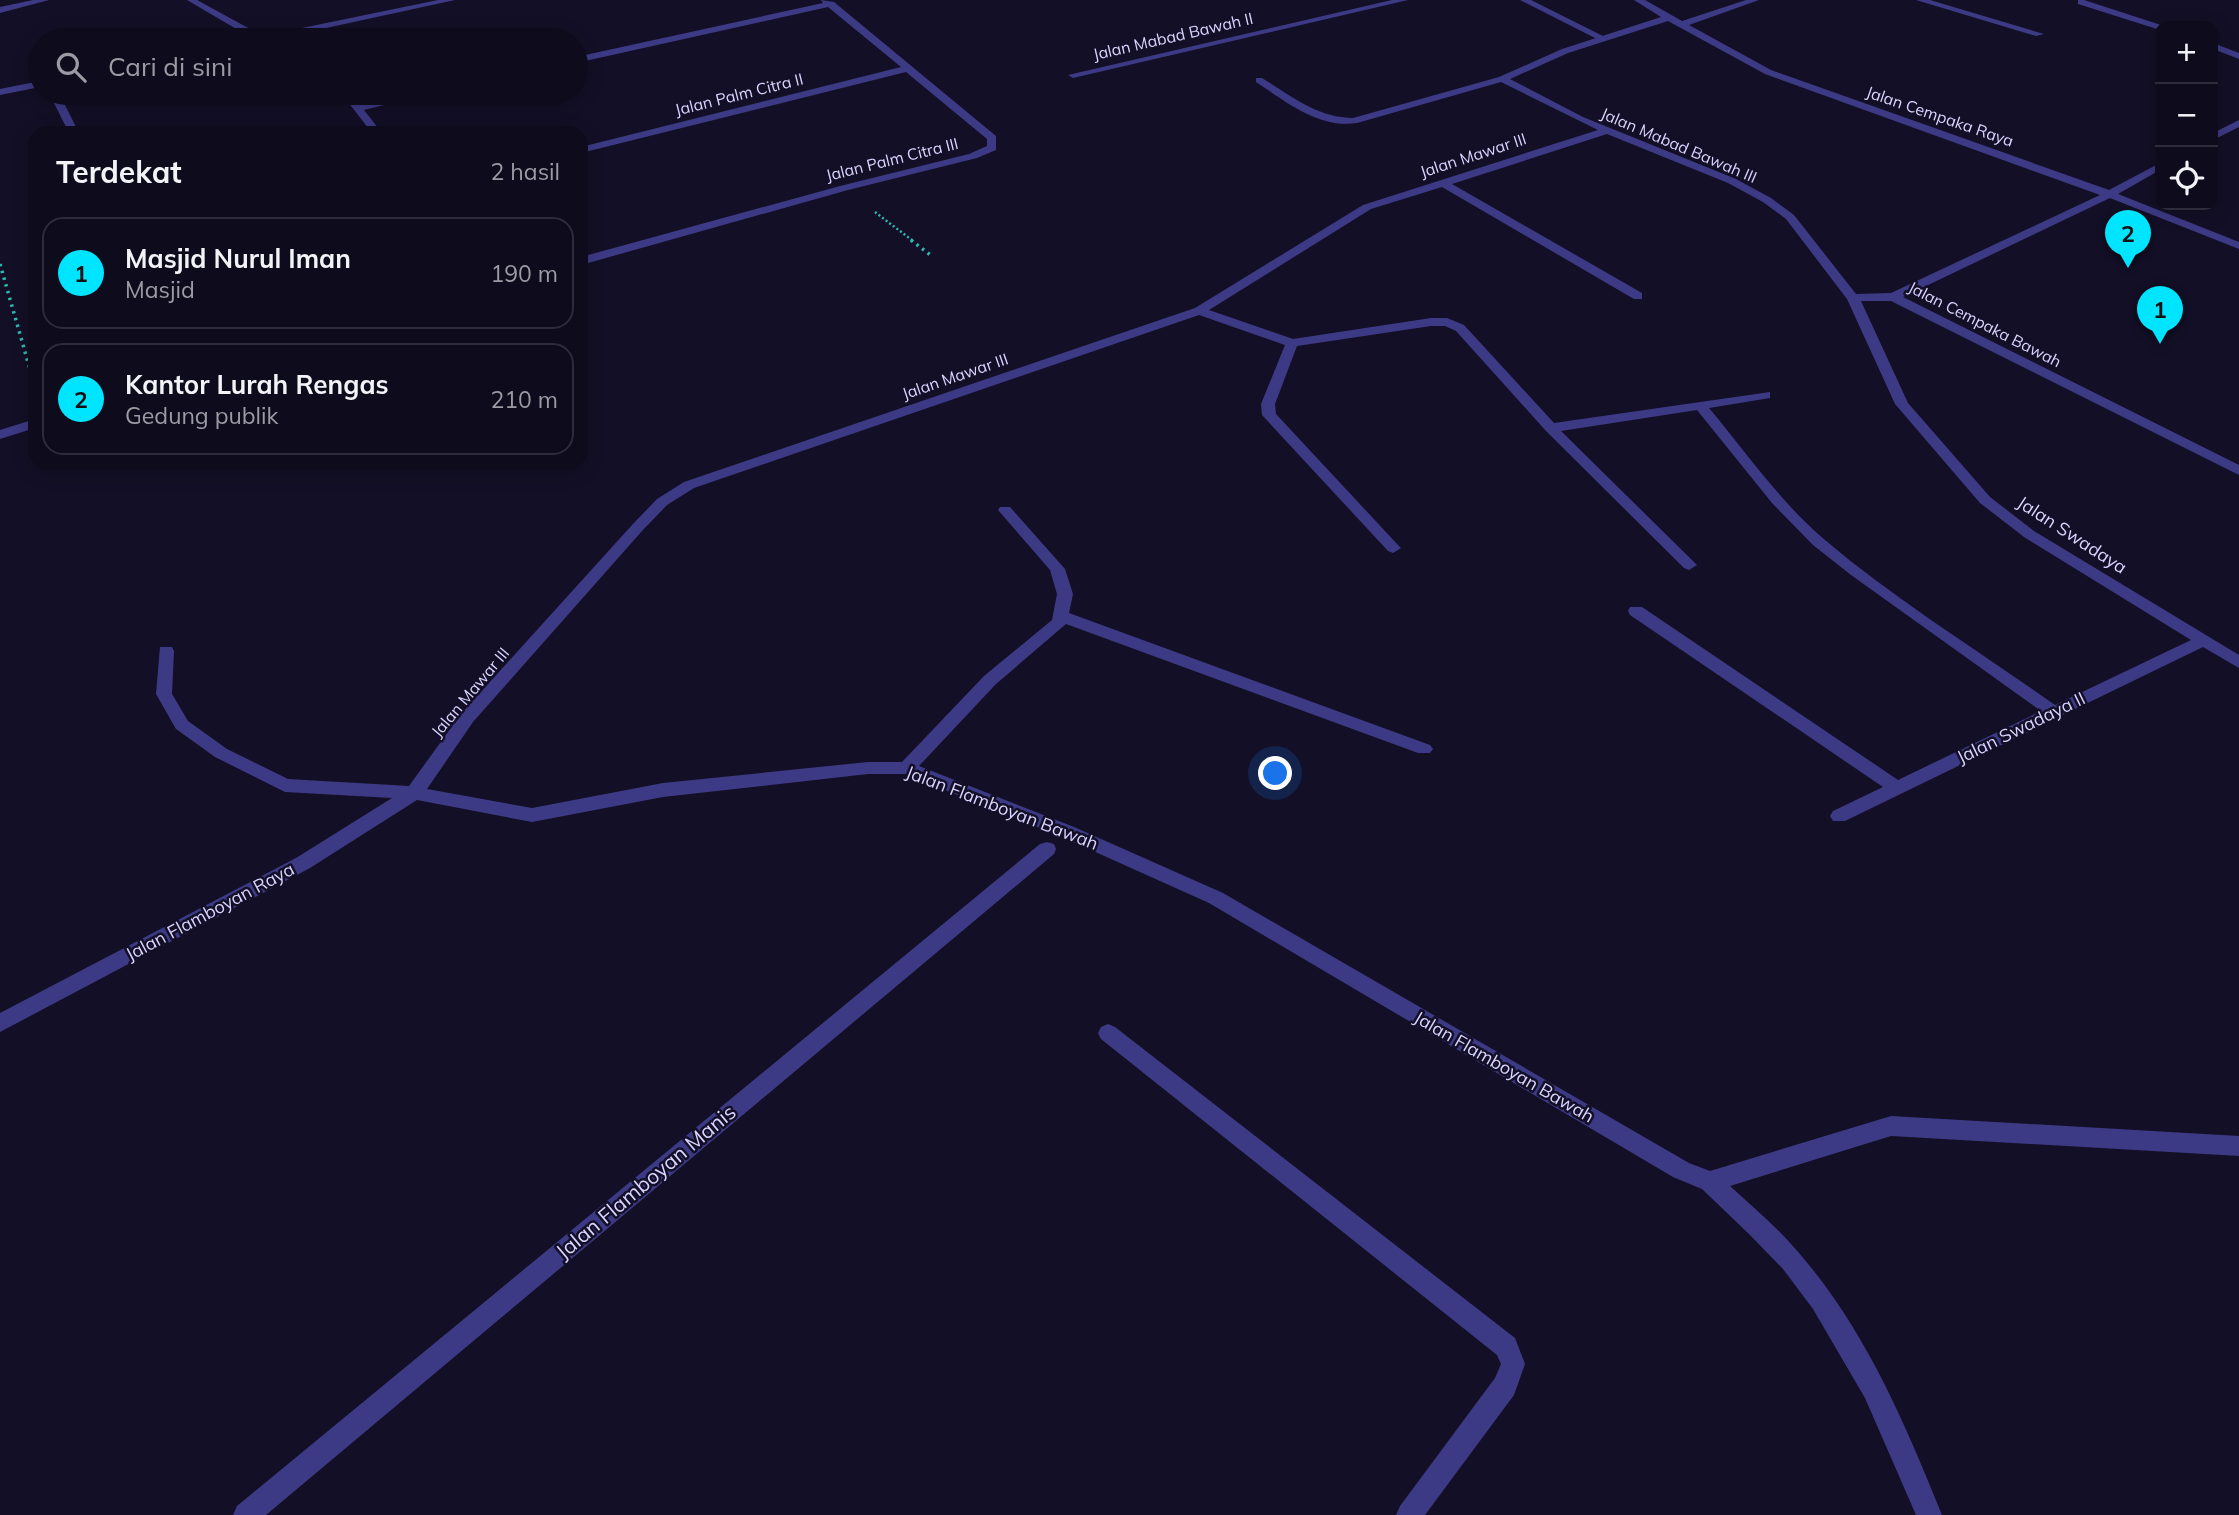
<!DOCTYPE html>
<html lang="id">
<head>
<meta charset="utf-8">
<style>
	body { margin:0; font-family:Mulish,sans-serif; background:#1c1929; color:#f1f3f6 }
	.controls { position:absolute; right:21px; top:21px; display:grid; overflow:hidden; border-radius:14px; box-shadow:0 4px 18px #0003 }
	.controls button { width:63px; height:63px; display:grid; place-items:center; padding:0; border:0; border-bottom:2px solid #2e2b3b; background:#0e0b1c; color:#f1f3f6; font:35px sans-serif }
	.you { position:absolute; left:1276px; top:774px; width:24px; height:24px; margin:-18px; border:5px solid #fff; border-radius:50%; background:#1a73e8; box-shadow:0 0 0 10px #1a73e833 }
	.badge { display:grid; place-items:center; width:46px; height:46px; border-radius:50%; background:#00e5ff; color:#111; font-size:23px; font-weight:700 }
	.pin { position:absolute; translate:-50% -58px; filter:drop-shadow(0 2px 4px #0008) }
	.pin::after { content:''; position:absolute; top:37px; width:24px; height:21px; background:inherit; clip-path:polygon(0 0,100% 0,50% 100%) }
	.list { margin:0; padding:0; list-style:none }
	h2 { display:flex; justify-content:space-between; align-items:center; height:91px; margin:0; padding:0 28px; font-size:30px }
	h2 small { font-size:23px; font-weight:400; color:#9b9ba3 }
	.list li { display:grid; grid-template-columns:46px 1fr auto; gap:21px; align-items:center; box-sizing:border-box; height:112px; margin:0 14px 14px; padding:0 14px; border:2px solid #2e2b3b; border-radius:21px }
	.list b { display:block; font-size:26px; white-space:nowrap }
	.list p { margin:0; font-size:23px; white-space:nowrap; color:#9b9ba3 }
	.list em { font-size:23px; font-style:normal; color:#9b9ba3 }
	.icon { flex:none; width:38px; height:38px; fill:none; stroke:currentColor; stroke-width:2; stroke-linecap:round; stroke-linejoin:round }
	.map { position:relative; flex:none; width:2239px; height:1515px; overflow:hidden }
	.search { position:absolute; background:#0e0b1c; box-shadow:0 4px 18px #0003; left:28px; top:28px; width:560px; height:77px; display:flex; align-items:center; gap:18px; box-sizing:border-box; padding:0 24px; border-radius:38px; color:#9b9ba3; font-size:26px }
	.panel { position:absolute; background:#0e0b1c; box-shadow:0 4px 18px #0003; left:28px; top:126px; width:560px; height:343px; border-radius:21px }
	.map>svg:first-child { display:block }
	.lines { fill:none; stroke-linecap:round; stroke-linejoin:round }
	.path-far1 { stroke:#2fb8b0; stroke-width:2.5; stroke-dasharray:2 2.5; stroke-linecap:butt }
	.path { stroke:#2fb8b0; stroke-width:3.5; stroke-dasharray:2.5 4.5; stroke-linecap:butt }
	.lane { fill:#3d3a85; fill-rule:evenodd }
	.street { fill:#3d3a85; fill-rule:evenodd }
	.labels { text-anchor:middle; stroke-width:5; stroke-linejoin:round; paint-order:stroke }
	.far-street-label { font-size:16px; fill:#d9d4ff; stroke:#130f26 }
	.street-label { font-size:18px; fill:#d9d4ff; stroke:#130f26 }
	.near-street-label { font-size:21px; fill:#d9d4ff; stroke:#130f26 }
</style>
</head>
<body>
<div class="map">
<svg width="2239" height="1515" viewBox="0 0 2239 1515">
	<rect width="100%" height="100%" fill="#130f26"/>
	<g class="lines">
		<path class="path-far1" d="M 875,212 L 913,241"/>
		<path class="path" d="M 911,240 L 933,257
			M 0,264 L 35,387"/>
		<path class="lane" d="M 1520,0 L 1531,0 L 1607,38 L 1599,40 Z
			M 1916,0 L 1930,0 L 2044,34 L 2036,36 Z"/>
		<path class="street" d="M 33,0 L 49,0 L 0,13 L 0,7 Z
			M 187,0 L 197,0 L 263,36 L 438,0 L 455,0 L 271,40 L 255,40 Z
			M 821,0 L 834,2 L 996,136 L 996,150 L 977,158 L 848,190 L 581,265 L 581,257 L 840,186 L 969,154 L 987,146 L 987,139 L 906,72 L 581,153 L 581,147 L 901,67 L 828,7 L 576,63 L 576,57 L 823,3 Z
			M 1392,0 L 1408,0 L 1073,78 L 1068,75 Z
			M 1634,0 L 1645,0 L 1682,21 L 1746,0 L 1759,0 L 1689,25 L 1771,70 L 2109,190 L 2160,163 L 2160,170 L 2118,194 L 2239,242 L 2239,249 L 2110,198 L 1903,297 L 2239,465 L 2239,475 L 1891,301 L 1861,301 L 1908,403 L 1990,497 L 2034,531 L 2239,655 L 2239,668 L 2203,647 L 1845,821 L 1833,821 L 1830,816 L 1833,811 L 1883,787 L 1630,615 L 1628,611 L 1630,607 L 1642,607 L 1898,780 L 2041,711 L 1851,575 L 1813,545 L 1772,503 L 1697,410 L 1561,431 L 1694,562 L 1697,565 L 1689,570 L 1684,568 L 1546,431 L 1456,331 L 1445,326 L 1431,326 L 1297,346 L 1275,404 L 1276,414 L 1398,545 L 1401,548 L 1393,553 L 1388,551 L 1262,415 L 1261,404 L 1285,345 L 1199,315 L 694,488 L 667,505 L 642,531 L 473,722 L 427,789 L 532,808 L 663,783 L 868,762 L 902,762 L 984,676 L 1052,620 L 1057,594 L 1050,570 L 998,510 L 1000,507 L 1010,507 L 1065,569 L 1073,594 L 1069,613 L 1430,745 L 1433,749 L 1430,753 L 1418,753 L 1066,624 L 996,684 L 919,766 L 1074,827 L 1223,893 L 1689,1163 L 1710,1171 L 1891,1116 L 2239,1136 L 2239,1156 L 1891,1136 L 1730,1186 C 1754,1208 1779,1229 1799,1253 C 1865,1329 1905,1423 1942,1515 L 1916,1515 L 1865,1398 L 1813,1309 L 1783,1269 L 1749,1234 L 1702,1189 L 1673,1177 L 1209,903 L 1062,837 L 905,774 L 868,774 L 663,797 L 532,822 L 417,800 L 310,868 L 0,1032 L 0,1013 L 296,858 L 392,798 L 285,792 L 215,757 L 176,729 L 156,694 L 160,647 L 172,647 L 174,651 L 172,694 L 188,721 L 227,749 L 288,779 L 409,786 L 461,714 L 632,525 L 657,499 L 684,482 L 1195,308 L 1363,205 L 1598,130 L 1501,82 L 1357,123 C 1319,129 1285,101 1256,82 L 1256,78 L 1262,78 C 1291,96 1318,118 1353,118 L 1499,77 L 1562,49 L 1661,17 ZM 1668,21 L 1765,74 L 2100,195 L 1891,293 L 1856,294 L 1794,215 L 1771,198 L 1736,179 L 1583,117 L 1510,79 L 1568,53 ZM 1607,134 L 1728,183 L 1763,202 L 1786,219 L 1847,299 L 1895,404 L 1980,503 L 2024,537 L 2191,640 L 2055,705 C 1979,651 1897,601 1825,540 C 1781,503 1746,452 1709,408 L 1770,398 L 1770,392 L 1554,423 L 1464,325 L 1447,318 L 1431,318 L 1293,339 L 1209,310 L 1371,209 L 1442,187 L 1634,299 L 1642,299 L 1642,293 L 1452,184 Z
			M 2078,0 L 2084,0 L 2164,26 L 2157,29 L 2078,4 Z
			M 2213,43 L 2239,53 L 2239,59 L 2213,49 Z
			M 40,81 L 40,87 L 0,95 L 0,89 Z
			M 49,93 L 59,93 L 79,133 L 69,133 Z
			M 341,93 L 351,93 L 360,104 L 414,93 L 432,93 L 364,110 L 382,133 L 372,133 Z
			M 2239,120 L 2239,127 L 2213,140 L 2213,133 Z
			M 35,419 L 35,428 L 0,439 L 0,430 Z
			M 1047,842 L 1054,844 L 1056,849 L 1054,854 L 266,1515 L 233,1515 L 237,1506 L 1040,844 Z
			M 1108,1024 L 1115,1027 L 1515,1338 L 1525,1364 L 1514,1395 L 1425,1515 L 1396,1515 L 1400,1506 L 1495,1378 L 1501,1364 L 1497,1355 L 1101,1039 L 1098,1033 L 1101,1027 Z"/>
	</g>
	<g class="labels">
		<g class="far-street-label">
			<text transform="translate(1173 36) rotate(-13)" y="6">Jalan Mabad Bawah II</text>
			<text transform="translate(739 94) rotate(-14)" y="6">Jalan Palm Citra II</text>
			<text transform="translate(1940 116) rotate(19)" y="6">Jalan Cempaka Raya</text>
			<text transform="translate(1679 145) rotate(23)" y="6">Jalan Mabad Bawah III</text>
			<text transform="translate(1473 155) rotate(-18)" y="6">Jalan Mawar III</text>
			<text transform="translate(892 159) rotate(-14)" y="6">Jalan Palm Citra III</text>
			<text transform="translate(1985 324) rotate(27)" y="6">Jalan Cempaka Bawah</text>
			<text transform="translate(955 376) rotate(-19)" y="6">Jalan Mawar III</text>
			<text transform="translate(470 692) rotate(-50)" y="6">Jalan Mawar III</text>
		</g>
		<g class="street-label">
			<text transform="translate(2072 535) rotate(33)" y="6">Jalan Swadaya</text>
			<text transform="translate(2021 728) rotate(-26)" y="6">Jalan Swadaya II</text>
			<text transform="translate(1002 808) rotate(21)" y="6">Jalan Flamboyan Bawah</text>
			<text transform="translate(210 912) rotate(-28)" y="6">Jalan Flamboyan Raya</text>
			<text transform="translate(1504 1067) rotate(30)" y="6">Jalan Flamboyan Bawah</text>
		</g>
		<g class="near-street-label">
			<text transform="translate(646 1182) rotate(-40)" y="7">Jalan Flamboyan Manis</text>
		</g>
	</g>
</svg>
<div class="controls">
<button>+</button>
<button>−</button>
<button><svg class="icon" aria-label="locate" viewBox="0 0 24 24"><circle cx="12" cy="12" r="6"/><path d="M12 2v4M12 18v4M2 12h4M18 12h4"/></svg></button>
</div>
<div class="you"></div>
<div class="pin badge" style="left:2160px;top:344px">1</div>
<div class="pin badge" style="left:2128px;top:268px">2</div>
<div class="search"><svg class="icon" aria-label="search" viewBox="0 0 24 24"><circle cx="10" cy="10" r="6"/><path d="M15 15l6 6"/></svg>Cari di sini</div>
<section class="panel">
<h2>Terdekat<small>2 hasil</small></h2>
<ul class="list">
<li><span class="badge">1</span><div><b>Masjid Nurul Iman</b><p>Masjid</p></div><em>190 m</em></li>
<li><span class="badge">2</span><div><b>Kantor Lurah Rengas</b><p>Gedung publik</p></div><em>210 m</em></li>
</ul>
</section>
</div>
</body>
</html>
